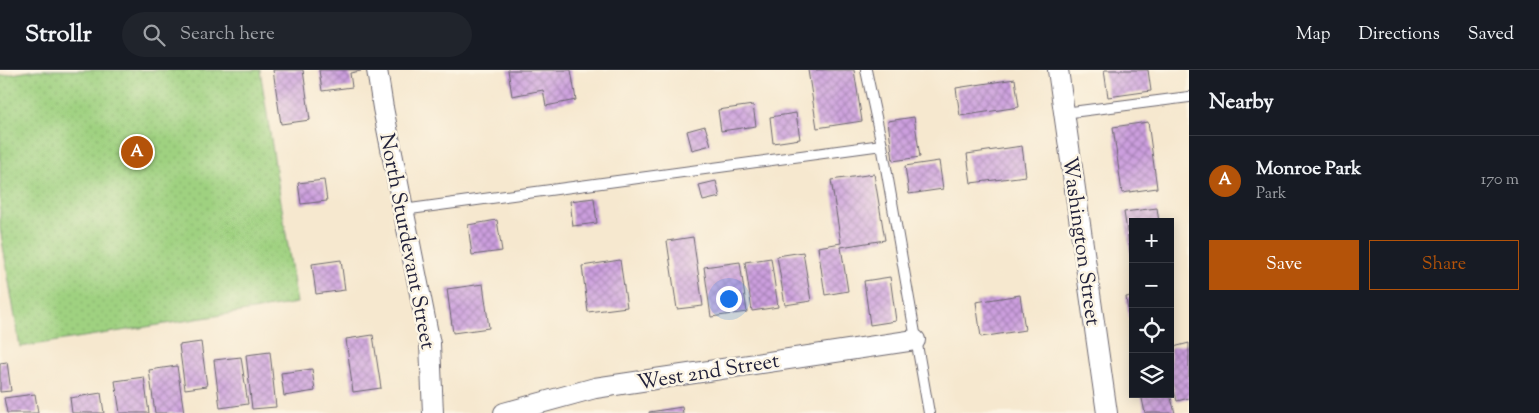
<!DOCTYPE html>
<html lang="en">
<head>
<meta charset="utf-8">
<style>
	body { margin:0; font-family:"Sorts Mill Goudy",serif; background:#20242c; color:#f1f3f6 }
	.controls { position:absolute; right:15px; bottom:15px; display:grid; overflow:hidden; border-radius:0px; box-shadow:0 2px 12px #0003 }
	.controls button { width:45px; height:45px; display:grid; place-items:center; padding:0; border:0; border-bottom:1px solid #363941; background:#171b24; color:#f1f3f6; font:25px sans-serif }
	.you { position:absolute; left:728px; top:228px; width:18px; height:18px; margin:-12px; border:4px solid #fff; border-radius:50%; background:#1a73e8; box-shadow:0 0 0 8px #1a73e833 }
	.badge { display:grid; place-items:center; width:32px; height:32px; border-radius:50%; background:#b45309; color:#fff; font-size:16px; font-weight:700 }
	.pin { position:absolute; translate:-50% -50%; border:2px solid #fff; box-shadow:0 1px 5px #0006 }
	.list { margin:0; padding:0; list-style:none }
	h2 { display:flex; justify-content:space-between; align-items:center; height:65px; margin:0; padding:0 20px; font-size:21px }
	h2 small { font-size:16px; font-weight:400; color:#9ea1a6 }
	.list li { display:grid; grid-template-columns:32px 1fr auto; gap:15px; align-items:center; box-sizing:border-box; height:90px; padding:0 20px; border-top:1px solid #363941 }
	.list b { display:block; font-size:19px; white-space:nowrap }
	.list p { margin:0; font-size:16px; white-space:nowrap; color:#9ea1a6 }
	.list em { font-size:16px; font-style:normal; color:#9ea1a6 }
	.actions { display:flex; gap:10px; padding:15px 20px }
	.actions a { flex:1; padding:11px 0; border:1px solid #b45309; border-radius:0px; text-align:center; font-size:18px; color:#b45309 }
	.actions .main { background:#b45309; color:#fff }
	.icon { flex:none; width:28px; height:28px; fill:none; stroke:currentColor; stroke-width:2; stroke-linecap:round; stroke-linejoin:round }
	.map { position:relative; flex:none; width:1189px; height:343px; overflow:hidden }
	header { display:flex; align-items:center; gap:30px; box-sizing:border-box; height:70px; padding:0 25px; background:#171b24; border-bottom:1px solid #363941 }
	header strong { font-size:24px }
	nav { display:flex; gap:28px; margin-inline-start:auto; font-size:18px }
	.search { width:350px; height:45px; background:#20242c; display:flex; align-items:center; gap:12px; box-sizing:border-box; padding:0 18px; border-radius:28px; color:#9ea1a6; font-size:19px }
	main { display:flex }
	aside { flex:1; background:#171b24 }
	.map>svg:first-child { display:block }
	.park { fill:url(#park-dots); stroke:#607a5e }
	.building { fill:url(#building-cross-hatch) }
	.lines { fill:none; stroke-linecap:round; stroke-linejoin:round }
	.lane-casing { stroke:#6c676f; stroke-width:12 }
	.street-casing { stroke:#6c676f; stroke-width:22 }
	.lane { stroke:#fff; stroke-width:10 }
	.street { stroke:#fff; stroke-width:20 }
	.labels { text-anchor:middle; stroke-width:5; stroke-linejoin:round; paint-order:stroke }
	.street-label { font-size:21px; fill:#22223b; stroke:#fcf5e5 }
</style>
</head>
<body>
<header>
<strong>Strollr</strong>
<div class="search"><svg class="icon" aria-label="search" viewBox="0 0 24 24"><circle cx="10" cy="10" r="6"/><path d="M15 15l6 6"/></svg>Search here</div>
<nav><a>Map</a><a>Directions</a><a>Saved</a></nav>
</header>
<main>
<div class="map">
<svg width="1189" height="343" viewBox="0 0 1189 343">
	<defs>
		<pattern id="park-dots" width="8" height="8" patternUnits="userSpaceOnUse" patternTransform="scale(1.25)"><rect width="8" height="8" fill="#9fd180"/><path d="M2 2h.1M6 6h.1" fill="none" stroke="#89b370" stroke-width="1.8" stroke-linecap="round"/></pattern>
		<pattern id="building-cross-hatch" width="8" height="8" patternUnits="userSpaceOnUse" patternTransform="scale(1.25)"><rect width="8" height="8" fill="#cc9fde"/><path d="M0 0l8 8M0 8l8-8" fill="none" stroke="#a581b5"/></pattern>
	</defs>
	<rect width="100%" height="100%" fill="#fcf5e5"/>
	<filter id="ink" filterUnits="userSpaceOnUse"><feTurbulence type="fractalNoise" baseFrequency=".02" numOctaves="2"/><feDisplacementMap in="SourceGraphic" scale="10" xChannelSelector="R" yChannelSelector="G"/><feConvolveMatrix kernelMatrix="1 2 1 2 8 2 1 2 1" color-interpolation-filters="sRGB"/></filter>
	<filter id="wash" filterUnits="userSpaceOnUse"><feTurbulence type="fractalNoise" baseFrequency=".0096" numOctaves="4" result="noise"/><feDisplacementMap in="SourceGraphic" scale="20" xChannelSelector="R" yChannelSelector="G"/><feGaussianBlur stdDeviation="1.12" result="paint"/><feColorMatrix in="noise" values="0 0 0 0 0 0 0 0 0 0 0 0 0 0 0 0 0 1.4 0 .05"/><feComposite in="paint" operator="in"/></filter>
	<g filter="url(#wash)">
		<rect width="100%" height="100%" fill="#f6e8cf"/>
		<path class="park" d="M 37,0 L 260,0 L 297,233 L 20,277 L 0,158 L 0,6 Z"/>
		<g id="blocks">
			<path class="building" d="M 273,0 L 303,0 L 310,50 L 281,54 Z
				M 319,0 L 360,0 L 361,1 L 350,3 L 352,17 L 322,21 Z
				M 508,0 L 571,0 L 576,30 L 546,36 L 543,20 L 512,26 Z
				M 808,0 L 854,0 L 862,51 L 817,58 Z
				M 1104,0 L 1148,0 L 1151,21 L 1108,27 Z
				M 1015,9 L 1019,37 L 960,46 L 956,18 Z
				M 753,35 L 756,56 L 721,61 L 718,40 Z
				M 796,43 L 800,69 L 773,73 L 770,47 Z
				M 914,47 L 920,87 L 893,91 L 888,51 Z
				M 1148,52 L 1157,118 L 1122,123 L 1113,57 Z
				M 705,56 L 711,75 L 692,80 L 687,61 Z
				M 1022,76 L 1026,106 L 971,113 L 967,84 Z
				M 939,91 L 943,119 L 909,124 L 905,96 Z
				M 874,104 L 885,170 L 841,177 L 848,221 L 825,225 L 818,177 L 841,173 L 831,110 Z
				M 324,110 L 327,131 L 301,134 L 298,113 Z
				M 716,111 L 720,127 L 703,131 L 699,115 Z
				M 594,128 L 597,153 L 573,156 L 570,131 Z
				M 1157,138 L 1159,152 L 1133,152 L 1132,193 L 1124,142 Z
				M 497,150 L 502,181 L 472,185 L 468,155 Z
				M 693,167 L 703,236 L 677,239 L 667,171 Z
				M 803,182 L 811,231 L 785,235 L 777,186 Z
				M 771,188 L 778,237 L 752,241 L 745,192 Z
				M 341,190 L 345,220 L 316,224 L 312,194 Z
				M 620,190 L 627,237 L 588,242 L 582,196 Z
				M 740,192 L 747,242 L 711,247 L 704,197 Z
				M 890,207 L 896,251 L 870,255 L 864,211 Z
				M 483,214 L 489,258 L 453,263 L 447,219 Z
				M 1020,225 L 1025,260 L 981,267 L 976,232 Z
				M 1133,226 L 1133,247 L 1129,247 L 1126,227 Z
				M 373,265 L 381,318 L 353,322 L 346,269 Z
				M 201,272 L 207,316 L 185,319 L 179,275 Z
				M 1189,273 L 1189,328 L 1177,331 L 1170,306 L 1170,278 Z
				M 270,282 L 276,337 L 252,339 L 246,285 Z
				M 241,287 L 248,334 L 220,338 L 214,290 Z
				M 7,292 L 11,321 L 0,322 L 0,293 Z
				M 177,296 L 184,343 L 155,343 L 149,300 Z
				M 312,299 L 315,321 L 284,326 L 281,303 Z
				M 144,307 L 149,343 L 120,343 L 115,311 Z
				M 101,323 L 104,343 L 72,343 L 70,328 Z
				M 35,324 L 38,343 L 7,343 L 4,328 Z
				M 1141,324 L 1170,324 L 1175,343 L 1145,343 Z
				M 682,337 L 683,343 L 649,343 L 649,342 Z"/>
		</g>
	</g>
	<g filter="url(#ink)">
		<use href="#blocks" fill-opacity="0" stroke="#6c676f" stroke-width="1"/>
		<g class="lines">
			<g class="lane-casing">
				<path id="lane" d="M 866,0 L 882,75 L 929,343
					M 1064,43 L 1189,27
					M 403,140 L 882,75"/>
			</g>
			<g class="street-casing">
				<path id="street" d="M 377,0 L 383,38 L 430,274 L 433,343
					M 1058,0 L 1107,343
					M 504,343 L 595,318 L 915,270"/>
			</g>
			<use href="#lane" class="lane"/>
			<use href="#street" class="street"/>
		</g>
	</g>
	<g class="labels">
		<g class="street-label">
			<text transform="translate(408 171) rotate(79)" y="7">North Sturdevant Street</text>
			<text transform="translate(1082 171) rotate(82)" y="7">Washington Street</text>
			<text transform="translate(708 301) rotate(-9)" y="7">West 2nd Street</text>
		</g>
	</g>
</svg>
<div class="controls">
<button>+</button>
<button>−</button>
<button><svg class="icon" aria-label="locate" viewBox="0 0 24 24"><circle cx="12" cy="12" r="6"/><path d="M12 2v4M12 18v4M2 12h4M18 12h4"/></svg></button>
<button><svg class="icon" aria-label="layers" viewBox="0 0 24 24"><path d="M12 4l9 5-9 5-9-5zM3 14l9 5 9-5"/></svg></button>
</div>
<div class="you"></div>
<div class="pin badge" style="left:137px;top:82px">A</div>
</div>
<aside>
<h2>Nearby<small></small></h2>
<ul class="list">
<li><span class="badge">A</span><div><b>Monroe Park</b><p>Park</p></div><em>170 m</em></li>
</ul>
<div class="actions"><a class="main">Save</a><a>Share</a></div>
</aside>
</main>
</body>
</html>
